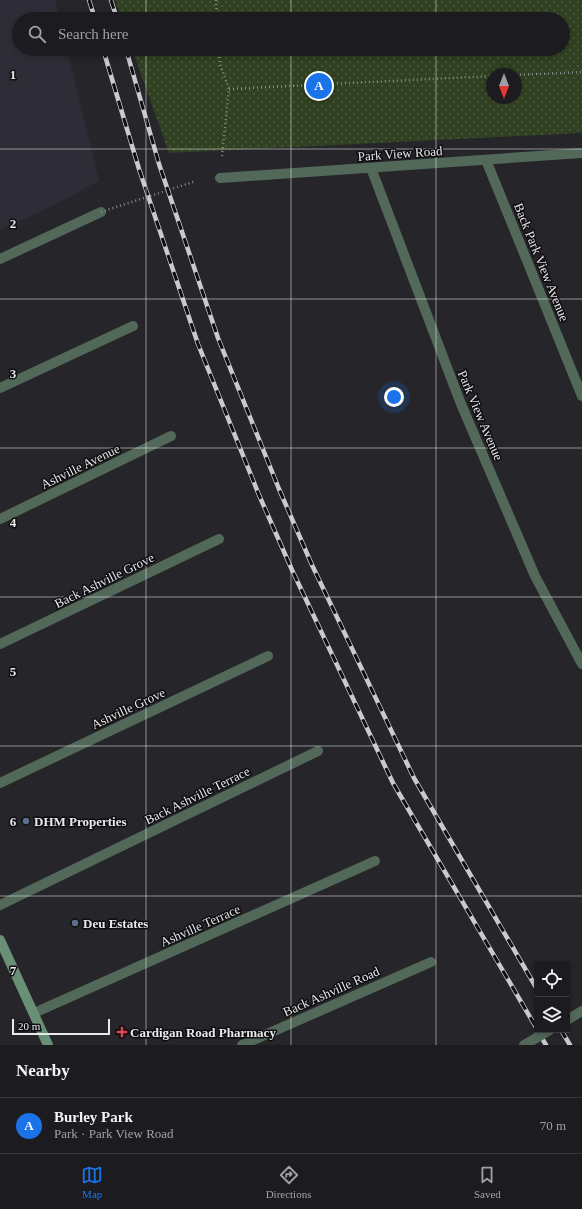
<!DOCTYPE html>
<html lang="en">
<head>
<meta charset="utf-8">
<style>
	body { margin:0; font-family:"Times New Roman",serif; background:#29292d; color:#f1f3f6 }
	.controls { position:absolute; right:12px; bottom:12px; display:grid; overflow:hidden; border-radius:0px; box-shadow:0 2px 6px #0003 }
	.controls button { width:36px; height:36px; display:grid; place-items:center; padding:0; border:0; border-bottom:1px solid #3a3a3e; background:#1c1c20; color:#f1f3f6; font:20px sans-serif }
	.compass { position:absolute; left:486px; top:68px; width:36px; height:36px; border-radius:50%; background:#1c1c20; box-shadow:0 2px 6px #0003; rotate:180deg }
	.scale { position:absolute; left:12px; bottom:10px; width:98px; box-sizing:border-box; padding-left:4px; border:2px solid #e9e9ed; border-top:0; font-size:11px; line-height:14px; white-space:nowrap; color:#e9e9ed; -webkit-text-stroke:3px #0e0e10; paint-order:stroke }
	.you { position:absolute; left:394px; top:397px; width:14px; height:14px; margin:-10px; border:3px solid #fff; border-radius:50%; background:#1a73e8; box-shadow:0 0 0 6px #1a73e833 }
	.badge { display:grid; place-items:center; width:26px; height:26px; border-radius:50%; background:#1a73e8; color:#fff; font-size:13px; font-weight:700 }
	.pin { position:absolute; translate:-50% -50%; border:2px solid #fff; box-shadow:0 1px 4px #0006 }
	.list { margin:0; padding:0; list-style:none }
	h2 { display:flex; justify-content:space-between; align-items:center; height:52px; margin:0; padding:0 16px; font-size:17px }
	h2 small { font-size:13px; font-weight:400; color:#a0a1a5 }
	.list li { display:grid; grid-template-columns:26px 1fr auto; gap:12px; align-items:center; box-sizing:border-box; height:56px; padding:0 16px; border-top:1px solid #3a3a3e }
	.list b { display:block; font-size:15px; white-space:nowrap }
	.list p { margin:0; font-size:13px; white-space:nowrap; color:#a0a1a5 }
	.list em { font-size:13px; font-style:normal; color:#a0a1a5 }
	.icon { flex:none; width:22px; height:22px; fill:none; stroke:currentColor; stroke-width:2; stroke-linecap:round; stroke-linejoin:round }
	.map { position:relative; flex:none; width:582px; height:1045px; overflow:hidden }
	.search { position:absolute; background:#1c1c20; box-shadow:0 2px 6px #0003; left:12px; right:12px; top:12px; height:44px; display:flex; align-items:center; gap:10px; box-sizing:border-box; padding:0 14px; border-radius:22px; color:#a0a1a5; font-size:15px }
	.sheet { height:108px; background:#1c1c20 }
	nav { display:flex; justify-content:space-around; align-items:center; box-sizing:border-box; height:56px; border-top:1px solid #3a3a3e; background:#1c1c20; font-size:11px; color:#a0a1a5 }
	nav a { display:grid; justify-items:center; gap:2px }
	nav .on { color:#1a73e8 }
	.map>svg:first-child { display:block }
	.built { fill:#2e2d37 }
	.park { fill:url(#park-dots); fill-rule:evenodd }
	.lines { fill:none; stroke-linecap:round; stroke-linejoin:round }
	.path { stroke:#8b8b8f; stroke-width:2.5; stroke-dasharray:1 3; stroke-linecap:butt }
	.lane { stroke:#52695a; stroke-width:10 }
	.street { stroke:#52695a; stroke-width:10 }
	.secondary { stroke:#6a8f77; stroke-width:10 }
	.rail-casing { stroke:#cacace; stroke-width:4.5 }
	.rail { stroke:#0e0e10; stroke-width:3; stroke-dasharray:9; stroke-linecap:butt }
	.path-bridge { stroke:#8b8b8f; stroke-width:2.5; stroke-dasharray:1 3; stroke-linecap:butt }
	.street-bridge { stroke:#52695a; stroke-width:10 }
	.grid { fill:none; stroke:#e9e9ed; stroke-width:1; stroke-opacity:0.55 }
	.service-dot { fill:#5c6f8a; stroke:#0e0e10; stroke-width:1.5 }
	.health-dot { fill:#e0444e; stroke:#0e0e10; stroke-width:1.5 }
	.labels { text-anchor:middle; stroke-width:3; stroke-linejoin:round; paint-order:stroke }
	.street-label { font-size:13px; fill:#e9e9ed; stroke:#0e0e10 }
	.poi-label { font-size:13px; font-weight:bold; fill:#e9e9ed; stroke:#0e0e10; text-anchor:start }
	.grid-label { font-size:13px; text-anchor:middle; font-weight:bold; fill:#e9e9ed; stroke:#0e0e10; stroke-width:3; stroke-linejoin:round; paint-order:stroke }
</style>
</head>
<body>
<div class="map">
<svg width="582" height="1045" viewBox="0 0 582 1045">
	<defs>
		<pattern id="park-dots" width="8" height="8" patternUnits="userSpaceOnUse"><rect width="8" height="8" fill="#304121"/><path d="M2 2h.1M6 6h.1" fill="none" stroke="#4e5c42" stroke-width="1.8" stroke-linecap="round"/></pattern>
	</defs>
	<rect width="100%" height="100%" fill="#25252a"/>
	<path class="built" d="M 0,0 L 55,0 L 60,19 L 19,19 L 19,49 L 67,49 L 99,181 L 52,206 L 0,230 Z"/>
	<path class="park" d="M 115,0 L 582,0 L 582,133 L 169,153 L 132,49 L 563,49 L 563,19 L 122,19 ZM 492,74 L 516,74 L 516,98 L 492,98 Z"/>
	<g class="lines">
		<path class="path" d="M 216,0 L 217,19
			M 219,49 L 220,64 L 229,89 L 222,156
			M 516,75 L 582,72
			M 229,89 L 492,76"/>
		<path class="lane" d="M 486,160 L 582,396
			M 0,905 L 318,751
			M 242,1045 L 431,962"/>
		<path class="street" d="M 371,168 L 461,404 L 535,576 L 582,664
			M 220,178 L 582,153
			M 0,259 L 101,212
			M 0,388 L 133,326
			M 0,519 L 171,436
			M 0,644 L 219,539
			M 0,783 L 268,656
			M 34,1013 L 375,861
			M 567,1020 L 582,1011"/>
		<path class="secondary" d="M 0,940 L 48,1045"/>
		<g class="rail-casing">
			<path id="rail" d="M 89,0 L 95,19
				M 111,0 L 117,19
				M 103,49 L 139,169 L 198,344 L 259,495 L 292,570 L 393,783 L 537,1029
				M 126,49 L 159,164 L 218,338 L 279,489 L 312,565 L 414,778 L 537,989
				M 537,1030 L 546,1045
				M 561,1030 L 570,1045"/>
		</g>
		<use href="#rail" class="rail"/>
		<path class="path-bridge" d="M 101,212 L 196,181"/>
		<path class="street-bridge" d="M 524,1045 L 550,1030"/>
	</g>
	<path class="grid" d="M 146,0 L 146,19M 291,0 L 291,19M 436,0 L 436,19M 146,49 L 146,1045M 291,49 L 291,1045M 436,49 L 436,1045M 0,149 L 582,149M 0,299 L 582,299M 0,448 L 582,448M 0,597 L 582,597M 0,746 L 582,746M 0,896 L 582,896"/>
	<g class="service-dot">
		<circle cx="26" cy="821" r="4"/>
		<circle cx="75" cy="923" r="4"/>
	</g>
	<path class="health-dot" d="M120 1026h4v4h4v4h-4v4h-4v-4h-4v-4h4z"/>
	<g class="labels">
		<g class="street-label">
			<text transform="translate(400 153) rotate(-4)" y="5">Park View Road</text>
			<text transform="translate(542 262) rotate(68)" y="5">Back Park View Avenue</text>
			<text transform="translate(481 415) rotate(67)" y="5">Park View Avenue</text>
			<text transform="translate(80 466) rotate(-26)" y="5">Ashville Avenue</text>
			<text transform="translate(104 580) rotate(-26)" y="5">Back Ashville Grove</text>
			<text transform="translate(128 708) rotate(-25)" y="5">Ashville Grove</text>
			<text transform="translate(197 795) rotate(-26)" y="5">Back Ashville Terrace</text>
			<text transform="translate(200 925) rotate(-24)" y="5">Ashville Terrace</text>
			<text transform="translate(331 991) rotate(-24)" y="5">Back Ashville Road</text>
		</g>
		<g class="poi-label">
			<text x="34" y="826">DHM Properties</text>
			<text x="83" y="928">Deu Estates</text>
			<text x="130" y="1037">Cardigan Road Pharmacy</text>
		</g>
	</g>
	<g class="grid-label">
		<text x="13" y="79">1</text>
		<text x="13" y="228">2</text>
		<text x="13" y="378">3</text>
		<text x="13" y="527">4</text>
		<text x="13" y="676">5</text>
		<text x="13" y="826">6</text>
		<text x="13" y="975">7</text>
	</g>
</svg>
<div class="controls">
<button><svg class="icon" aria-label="locate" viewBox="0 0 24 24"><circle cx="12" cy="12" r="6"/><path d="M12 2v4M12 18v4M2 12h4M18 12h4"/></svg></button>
<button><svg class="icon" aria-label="layers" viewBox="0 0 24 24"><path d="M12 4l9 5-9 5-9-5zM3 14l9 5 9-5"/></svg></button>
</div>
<svg class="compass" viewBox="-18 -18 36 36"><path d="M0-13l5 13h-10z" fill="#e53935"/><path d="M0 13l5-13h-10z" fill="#a0a1a5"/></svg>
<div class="scale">20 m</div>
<div class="you"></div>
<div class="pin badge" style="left:319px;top:86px">A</div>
<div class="search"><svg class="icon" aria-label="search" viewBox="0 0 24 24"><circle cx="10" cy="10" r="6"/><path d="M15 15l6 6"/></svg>Search here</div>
</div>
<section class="sheet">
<h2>Nearby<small></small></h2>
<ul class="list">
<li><span class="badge">A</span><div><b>Burley Park</b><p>Park · Park View Road</p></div><em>70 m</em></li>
</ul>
</section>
<nav>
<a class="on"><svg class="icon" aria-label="map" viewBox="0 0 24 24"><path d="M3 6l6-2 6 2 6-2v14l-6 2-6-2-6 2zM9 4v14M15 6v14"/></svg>Map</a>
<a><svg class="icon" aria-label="directions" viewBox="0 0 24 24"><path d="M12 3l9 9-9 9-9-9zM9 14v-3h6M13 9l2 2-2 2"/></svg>Directions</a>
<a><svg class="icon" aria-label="saved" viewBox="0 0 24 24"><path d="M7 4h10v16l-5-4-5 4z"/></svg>Saved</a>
</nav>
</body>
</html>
